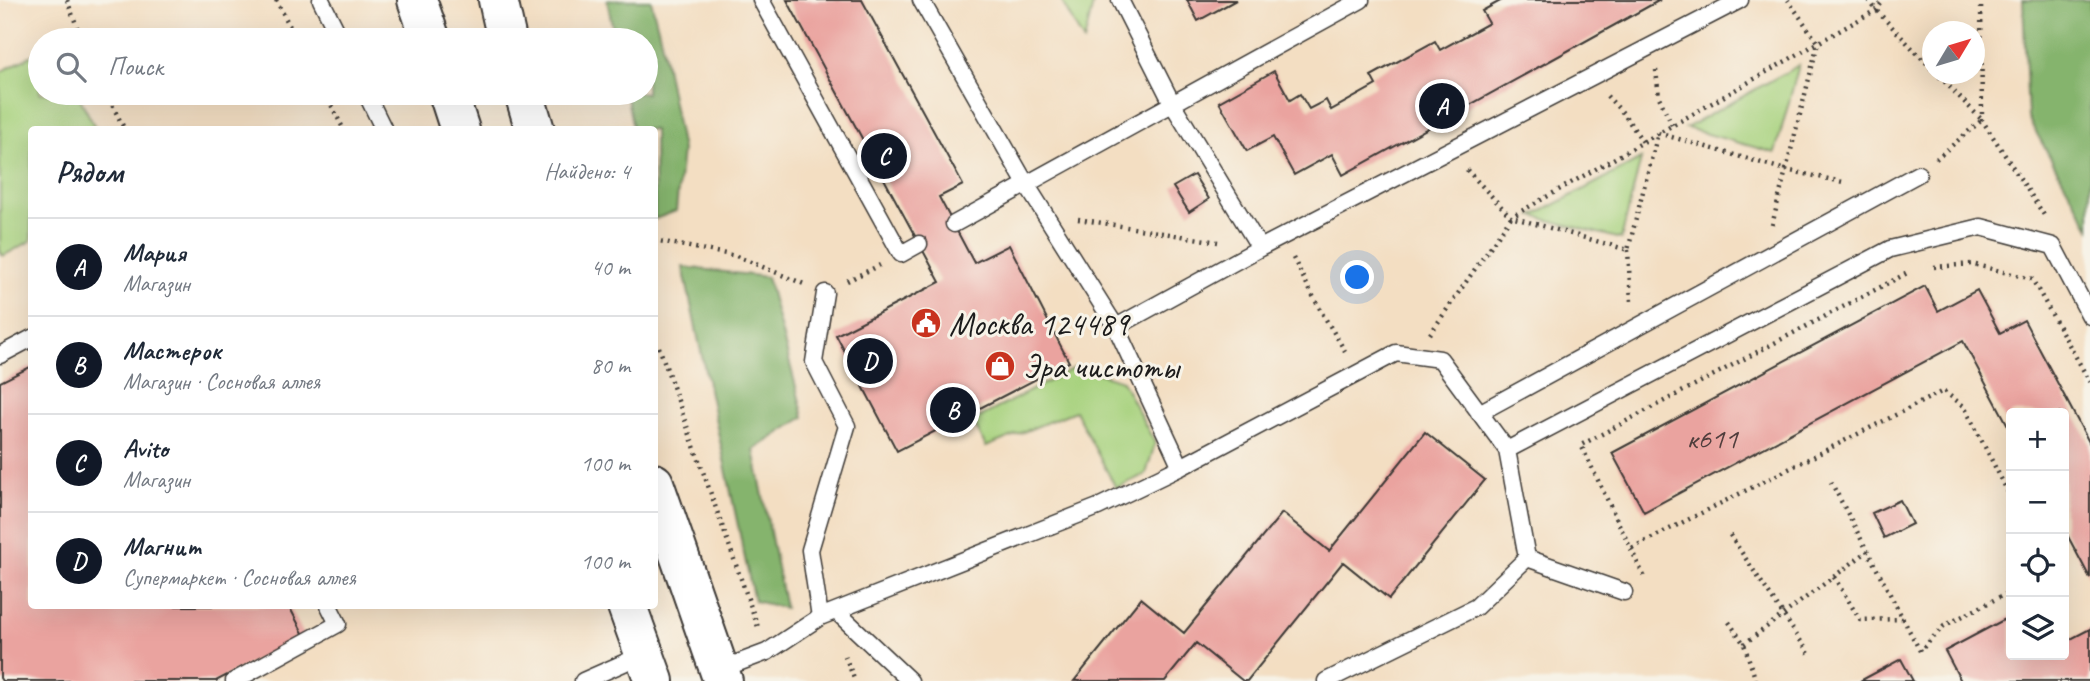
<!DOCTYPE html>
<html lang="ru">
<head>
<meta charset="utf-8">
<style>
	body { margin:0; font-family:Caveat,sans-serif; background:#f6f6f7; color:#1f2937 }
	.controls { position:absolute; right:21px; bottom:21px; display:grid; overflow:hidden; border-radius:7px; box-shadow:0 7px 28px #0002 }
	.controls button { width:63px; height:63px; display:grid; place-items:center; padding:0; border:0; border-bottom:2px solid #e0e1e3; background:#fff; color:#1f2937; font:35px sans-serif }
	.compass { position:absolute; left:1922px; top:21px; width:63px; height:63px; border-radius:50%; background:#fff; box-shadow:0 7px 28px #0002; rotate:52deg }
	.you { position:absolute; left:1358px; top:278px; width:24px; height:24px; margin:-18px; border:5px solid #fff; border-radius:50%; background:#1a73e8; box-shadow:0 0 0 10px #1a73e833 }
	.badge { display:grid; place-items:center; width:46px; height:46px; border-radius:50%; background:#111827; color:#fff; font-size:23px; font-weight:700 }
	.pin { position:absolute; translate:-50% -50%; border:4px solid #fff; box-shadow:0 2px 7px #0006 }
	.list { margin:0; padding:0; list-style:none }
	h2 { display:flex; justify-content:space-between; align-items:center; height:91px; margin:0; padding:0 28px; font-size:30px }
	h2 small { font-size:23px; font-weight:400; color:#747a83 }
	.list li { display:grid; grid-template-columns:46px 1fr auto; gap:21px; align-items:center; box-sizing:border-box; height:98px; padding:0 28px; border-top:2px solid #e0e1e3 }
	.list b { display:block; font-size:26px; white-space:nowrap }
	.list p { margin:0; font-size:23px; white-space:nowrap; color:#747a83 }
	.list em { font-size:23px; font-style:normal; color:#747a83 }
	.icon { flex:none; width:38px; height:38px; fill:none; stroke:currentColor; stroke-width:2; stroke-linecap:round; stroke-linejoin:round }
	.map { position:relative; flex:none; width:2090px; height:681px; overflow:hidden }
	.search { position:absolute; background:#fff; box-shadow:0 7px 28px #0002; left:28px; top:28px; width:630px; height:77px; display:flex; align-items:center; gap:18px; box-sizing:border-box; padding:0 24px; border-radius:38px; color:#747a83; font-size:26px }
	.panel { position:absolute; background:#fff; box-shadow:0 7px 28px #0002; left:28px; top:126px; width:630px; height:483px; border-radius:7px }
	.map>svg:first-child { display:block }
	.green { fill:#a7d27e; stroke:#62774d; stroke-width:2 }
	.forest { fill:#85b46d; stroke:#506844; stroke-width:2 }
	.building { fill:#eaa39f }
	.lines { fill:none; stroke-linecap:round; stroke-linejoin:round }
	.service-casing { stroke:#3c3935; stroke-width:19 }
	.secondary-casing { stroke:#3c3935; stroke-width:42 }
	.path { stroke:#3c3935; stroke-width:4.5; stroke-dasharray:2 5; stroke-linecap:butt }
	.service { stroke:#fff; stroke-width:16 }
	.secondary { stroke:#fff; stroke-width:38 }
	.labels { text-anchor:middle; stroke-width:6; stroke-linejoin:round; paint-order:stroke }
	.number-label { font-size:30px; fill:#503e3d }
	.poi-label { font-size:33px; fill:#1c1c1c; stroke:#f7f3e8; text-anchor:start }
</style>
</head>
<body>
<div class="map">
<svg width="2090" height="681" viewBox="0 0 2090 681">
	<rect width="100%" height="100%" fill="#f7f3e8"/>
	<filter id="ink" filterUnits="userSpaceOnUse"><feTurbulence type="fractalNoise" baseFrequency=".0143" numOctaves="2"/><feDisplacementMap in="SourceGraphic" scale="14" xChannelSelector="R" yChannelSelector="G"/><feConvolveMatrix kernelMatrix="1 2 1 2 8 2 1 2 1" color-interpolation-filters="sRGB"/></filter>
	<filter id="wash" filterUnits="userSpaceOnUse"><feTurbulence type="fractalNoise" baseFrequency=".00686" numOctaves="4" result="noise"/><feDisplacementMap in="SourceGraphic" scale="28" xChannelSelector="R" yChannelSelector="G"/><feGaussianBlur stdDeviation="1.57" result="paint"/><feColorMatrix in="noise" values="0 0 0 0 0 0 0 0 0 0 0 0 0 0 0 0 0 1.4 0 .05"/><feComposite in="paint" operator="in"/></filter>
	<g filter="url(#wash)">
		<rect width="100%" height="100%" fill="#f3dec2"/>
		<path class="green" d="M 1061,0 L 1094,0 L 1084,42 Z
			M 40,51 L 40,93 L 77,93 L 96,129 L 32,130 L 31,241 L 3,256 L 0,250 L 0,72 Z
			M 1799,65 L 1775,153 L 1686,128 Z
			M 1641,159 L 1621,239 L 1533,216 Z
			M 1077,366 L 1122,381 L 1155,443 L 1146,474 L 1116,488 L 1075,411 L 986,447 L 973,421 Z"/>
		<path class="forest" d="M 607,0 L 651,0 L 661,40 L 682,150 L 676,211 L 655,219 L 654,130 L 633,129 L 626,93 L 646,93 L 646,40 L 615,40 Z
			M 2023,0 L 2090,0 L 2090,228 L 2028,118 Z
			M 683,267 L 767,277 L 804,417 L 754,450 L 785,608 L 754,601 Z"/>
		<g id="blocks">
			<path class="building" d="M 787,0 L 862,0 L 963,185 L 939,197 L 974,263 L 1009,245 L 1069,362 L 897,451 L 836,335 L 940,282 Z
				M 1187,0 L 1236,0 L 1198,21 Z
				M 1502,0 L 1660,0 L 1343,175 L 1332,154 L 1294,175 L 1273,137 L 1247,151 L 1219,102 L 1274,71 L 1290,100 L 1300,94 L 1309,109 L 1326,100 L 1331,110 L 1376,85 L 1371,76 L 1435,41 L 1440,50 L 1489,23 L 1482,11 Z
				M 1194,175 L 1209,199 L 1189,212 L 1173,187 Z
				M 1925,286 L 1938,311 L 1977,290 L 2000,333 L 2024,320 L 2090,444 L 2090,578 L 2064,529 L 2064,413 L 2011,413 L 2011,431 L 1963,341 L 1644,512 L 1612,453 Z
				M 32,366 L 32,606 L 289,606 L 304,635 L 216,681 L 2,681 L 0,678 L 0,382 Z
				M 1425,432 L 1485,480 L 1389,599 L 1343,562 L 1247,681 L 1243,681 L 1196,643 L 1165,681 L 1074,681 L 1141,598 L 1184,633 L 1282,513 L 1329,551 Z
				M 1900,500 L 1912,524 L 1884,538 L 1872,513 Z
				M 2011,616 L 2011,655 L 2064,655 L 2064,630 L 2069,640 L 2090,629 L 2090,681 L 1961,681 L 1945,651 Z
				M 1901,659 L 1913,681 L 1860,681 Z"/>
		</g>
	</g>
	<g filter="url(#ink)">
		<use href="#blocks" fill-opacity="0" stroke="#3c3935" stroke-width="2"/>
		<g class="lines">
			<g class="service-casing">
				<path id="service" d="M 321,0 L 341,40
					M 761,0 L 901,254 L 919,244
					M 921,0 L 1026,184 L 1116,327 L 1181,467
					M 1120,0 L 1172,103 L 1260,248
					M 366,93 L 384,130
					M 954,224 L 1361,0
					M 1116,327 L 1260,248 L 1740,0
					M 0,355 L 32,338
					M 1479,413 L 1918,174
					M 1507,450 L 1890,249 L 1981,227 L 2053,246 L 2090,316
					M 1527,558 L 1624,592
					M 836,611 L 910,681
					M 820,617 L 810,550 L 847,426 L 814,362 L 825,293
					M 719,670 L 767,652 L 820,617 L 1098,507 L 1181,467 L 1396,353 L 1440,359 L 1507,450 L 1527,558 L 1476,607 L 1326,681
					M 234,681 L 338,624 L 329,606
					M 583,681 L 644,654"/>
			</g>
			<g class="secondary-casing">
				<path id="secondary" d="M 417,0 L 431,40
					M 498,0 L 507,40
					M 448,93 L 460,130
					M 524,93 L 535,130
					M 654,483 L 723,681
					M 627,606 L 654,681"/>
			</g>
			<path class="path" d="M 67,0 L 82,40
				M 276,0 L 297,40
				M 1869,0 L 1876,10 L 1932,69
				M 1981,0 L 1982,120 L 2046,218
				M 1656,70 L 1659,97 L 1672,125
				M 106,93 L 125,130
				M 325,93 L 344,130
				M 1607,96 L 1623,113 L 1643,142
				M 1936,159 L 1982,120 L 1937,74
				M 1467,170 L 1511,217 L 1876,10 L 1884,0
				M 1078,219 L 1218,242
				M 1772,225 L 1786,170 L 1843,182 L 1844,185
				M 654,240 L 736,256 L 804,284
				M 1628,250 L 1631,302
				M 1293,258 L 1322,313 L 1345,351
				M 1934,267 L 1972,264 L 2032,279 L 2090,382
				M 847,281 L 880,265
				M 1430,334 L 1511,217 L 1628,250 L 1658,133 L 1786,170 L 1818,43 L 1788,0
				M 659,347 L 758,627
				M 1831,482 L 1920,651 L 1944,626 L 2011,591
				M 1730,535 L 1810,655
				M 1632,548 L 1943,391 L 1964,406 L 2011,498
				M 1644,576 L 1581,445 L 1909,272
				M 1834,577 L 1860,620 L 1903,619
				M 1729,622 L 1744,644 L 1756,681
				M 1744,644 L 1868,551
				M 845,656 L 855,681"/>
			<use href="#service" class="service"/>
			<use href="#secondary" class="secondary"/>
		</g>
	</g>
	<defs>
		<g id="civic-disc" transform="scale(1.575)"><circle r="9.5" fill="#c8321e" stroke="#f7f3e8"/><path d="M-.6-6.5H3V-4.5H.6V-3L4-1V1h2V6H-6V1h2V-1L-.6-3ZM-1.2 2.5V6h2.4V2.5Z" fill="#fff"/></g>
		<g id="shop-disc" transform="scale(1.575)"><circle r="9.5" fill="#c8321e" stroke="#f7f3e8"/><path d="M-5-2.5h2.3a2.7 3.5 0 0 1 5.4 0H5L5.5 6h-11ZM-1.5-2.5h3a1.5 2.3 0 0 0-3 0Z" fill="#fff"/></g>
	</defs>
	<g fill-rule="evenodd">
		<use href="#civic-disc" x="926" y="323"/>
		<use href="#shop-disc" x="1000" y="366"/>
	</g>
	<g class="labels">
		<g class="number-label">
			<text x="1712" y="448">к611</text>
		</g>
		<g class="poi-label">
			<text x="949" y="335">Москва 124489</text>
			<text x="1023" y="378">Эра чистоты</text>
		</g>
	</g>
</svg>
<div class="controls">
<button>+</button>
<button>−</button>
<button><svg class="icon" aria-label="locate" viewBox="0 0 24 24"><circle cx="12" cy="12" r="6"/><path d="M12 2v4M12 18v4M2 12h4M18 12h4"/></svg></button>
<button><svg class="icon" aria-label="layers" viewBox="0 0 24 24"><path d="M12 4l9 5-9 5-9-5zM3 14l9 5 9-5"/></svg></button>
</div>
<svg class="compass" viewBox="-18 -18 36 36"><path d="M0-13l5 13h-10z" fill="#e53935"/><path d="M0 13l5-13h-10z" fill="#747a83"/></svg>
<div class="you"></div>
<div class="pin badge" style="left:1442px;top:106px">A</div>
<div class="pin badge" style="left:953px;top:410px">B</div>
<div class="pin badge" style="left:884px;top:156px">C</div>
<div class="pin badge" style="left:870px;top:361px">D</div>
<div class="search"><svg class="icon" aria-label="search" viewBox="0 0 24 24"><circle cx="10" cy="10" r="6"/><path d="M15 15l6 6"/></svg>Поиск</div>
<section class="panel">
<h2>Рядом<small>Найдено: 4</small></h2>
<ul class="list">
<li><span class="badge">A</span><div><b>Мария</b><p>Магазин</p></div><em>40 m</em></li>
<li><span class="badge">B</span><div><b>Мастерок</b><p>Магазин · Сосновая аллея</p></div><em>80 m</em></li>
<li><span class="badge">C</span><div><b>Avito</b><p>Магазин</p></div><em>100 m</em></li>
<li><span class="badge">D</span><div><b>Магнит</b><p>Супермаркет · Сосновая аллея</p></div><em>100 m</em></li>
</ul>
</section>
</div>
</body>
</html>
